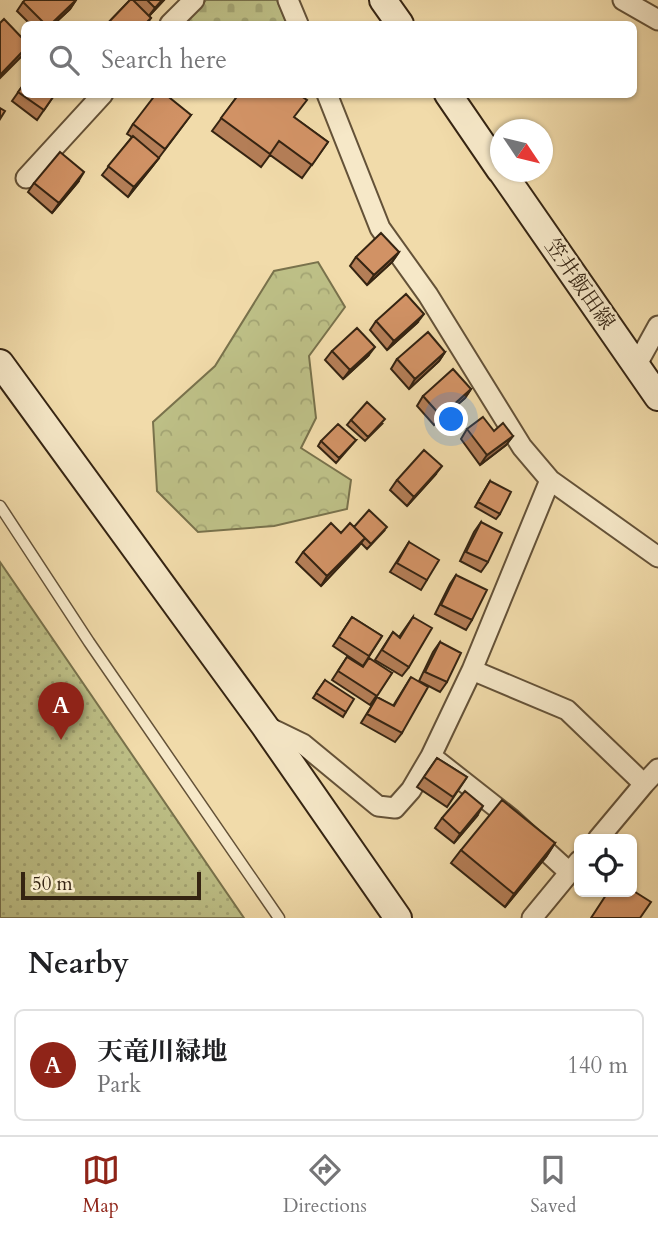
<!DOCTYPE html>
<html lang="en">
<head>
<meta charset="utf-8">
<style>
	body { margin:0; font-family:Cardo,"Noto Serif JP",serif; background:#f2f2f2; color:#202124 }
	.controls { position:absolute; right:21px; bottom:21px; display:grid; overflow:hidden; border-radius:10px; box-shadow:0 2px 5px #0004 }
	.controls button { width:63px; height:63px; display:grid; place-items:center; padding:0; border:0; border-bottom:2px solid #e0e0e0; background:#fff; color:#202124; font:35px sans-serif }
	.compass { position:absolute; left:490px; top:119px; width:63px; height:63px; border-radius:50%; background:#fff; box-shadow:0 2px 5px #0004; rotate:125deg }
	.scale { position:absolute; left:21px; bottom:18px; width:180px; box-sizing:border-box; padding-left:7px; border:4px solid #352412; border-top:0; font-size:19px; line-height:24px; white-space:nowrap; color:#352412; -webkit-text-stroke:5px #f6e8c8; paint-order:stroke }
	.you { position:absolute; left:452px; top:420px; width:24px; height:24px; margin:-18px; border:5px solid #fff; border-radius:50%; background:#1a73e8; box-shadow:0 0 0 10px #1a73e833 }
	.badge { display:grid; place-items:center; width:46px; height:46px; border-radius:50%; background:#8f2418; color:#fff; font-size:23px; font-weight:700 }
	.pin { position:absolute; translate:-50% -58px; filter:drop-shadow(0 2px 4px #0008) }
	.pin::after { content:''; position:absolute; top:37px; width:24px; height:21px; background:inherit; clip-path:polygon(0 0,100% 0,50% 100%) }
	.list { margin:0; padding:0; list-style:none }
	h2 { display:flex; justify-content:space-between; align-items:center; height:91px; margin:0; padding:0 28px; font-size:30px }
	h2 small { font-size:23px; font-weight:400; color:#757577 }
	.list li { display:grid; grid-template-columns:46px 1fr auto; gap:21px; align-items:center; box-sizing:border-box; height:112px; margin:0 14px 14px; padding:0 14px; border:2px solid #e0e0e0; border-radius:10px }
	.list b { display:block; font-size:26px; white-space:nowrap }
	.list p { margin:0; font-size:23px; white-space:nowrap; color:#757577 }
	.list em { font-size:23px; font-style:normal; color:#757577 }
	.icon { flex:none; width:38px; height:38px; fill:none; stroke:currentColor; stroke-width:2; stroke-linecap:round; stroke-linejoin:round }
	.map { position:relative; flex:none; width:658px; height:918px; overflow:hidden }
	.search { position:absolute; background:#fff; box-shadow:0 2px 5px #0004; left:21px; right:21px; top:21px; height:77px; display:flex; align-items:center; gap:18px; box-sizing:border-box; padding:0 24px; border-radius:10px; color:#757577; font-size:26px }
	.sheet { height:217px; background:#fff }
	nav { display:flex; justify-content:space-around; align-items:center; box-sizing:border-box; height:98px; border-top:2px solid #e0e0e0; background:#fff; font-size:19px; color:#757577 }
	nav a { display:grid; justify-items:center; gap:4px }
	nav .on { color:#8f2418 }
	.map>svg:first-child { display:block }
	.forest { fill:url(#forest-crowns); stroke:#79724c; stroke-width:2 }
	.cemetery { fill:url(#cemetery-stones); stroke:#79724c; stroke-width:2 }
	.park { fill:url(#park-dots); stroke:#79724c; stroke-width:2 }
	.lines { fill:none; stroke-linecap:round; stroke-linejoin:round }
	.lane-casing { stroke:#645238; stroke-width:13 }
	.street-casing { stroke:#645238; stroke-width:23 }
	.secondary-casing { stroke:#352412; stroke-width:30 }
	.lane { stroke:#f6e8c8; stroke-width:10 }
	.street { stroke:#f6e8c8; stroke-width:19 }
	.secondary { stroke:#f6e8c8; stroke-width:26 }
	.wall { fill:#b47e57; stroke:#352412; stroke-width:2 }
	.shaded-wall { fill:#926647; stroke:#352412; stroke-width:2 }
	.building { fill:#d19265; stroke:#352412; stroke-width:2 }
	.labels { text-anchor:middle; stroke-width:5; stroke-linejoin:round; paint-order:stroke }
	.street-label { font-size:21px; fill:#352412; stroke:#f6e8c8 }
</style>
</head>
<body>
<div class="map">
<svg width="658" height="918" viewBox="0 0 658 918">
	<defs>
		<pattern id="forest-crowns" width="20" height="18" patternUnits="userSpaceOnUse" patternTransform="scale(1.75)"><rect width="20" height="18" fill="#bdbf86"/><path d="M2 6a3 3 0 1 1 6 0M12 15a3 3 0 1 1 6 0" fill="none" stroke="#a3a473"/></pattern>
		<pattern id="cemetery-stones" width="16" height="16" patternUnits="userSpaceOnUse" patternTransform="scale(1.75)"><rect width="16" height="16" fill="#bdbf86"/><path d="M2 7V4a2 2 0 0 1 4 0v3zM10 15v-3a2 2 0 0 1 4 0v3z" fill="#a3a473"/></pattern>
		<pattern id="park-dots" width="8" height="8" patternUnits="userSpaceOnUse" patternTransform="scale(1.75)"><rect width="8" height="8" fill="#bdbf86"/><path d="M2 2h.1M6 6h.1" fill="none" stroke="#a3a473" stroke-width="1.8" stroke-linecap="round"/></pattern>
	</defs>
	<rect width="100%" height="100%" fill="#f1dbaa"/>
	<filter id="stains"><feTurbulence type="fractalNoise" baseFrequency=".00286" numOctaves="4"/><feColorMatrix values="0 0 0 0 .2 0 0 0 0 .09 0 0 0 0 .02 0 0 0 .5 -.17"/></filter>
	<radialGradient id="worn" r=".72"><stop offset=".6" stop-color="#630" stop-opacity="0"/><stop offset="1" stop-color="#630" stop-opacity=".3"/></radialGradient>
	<path class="forest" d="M 318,262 L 345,307 L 309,356 L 316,418 L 301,448 L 351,480 L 347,509 L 274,526 L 198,532 L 157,491 L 153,422 L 215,366 L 274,271 Z"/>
	<path class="cemetery" d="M 206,0 L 277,0 L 287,24 L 181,24 Z"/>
	<path class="park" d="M 0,562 L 244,918 L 0,918 Z"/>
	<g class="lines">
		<g class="lane-casing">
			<path id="lane" d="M 0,506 L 89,642 L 279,918"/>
		</g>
		<g class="street-casing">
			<path id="street" d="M 288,0 L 298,24
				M 623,0 L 658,20
				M 170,24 L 194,0
				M 327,94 L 380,228 L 428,295 L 522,447 L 550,480 L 658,557
				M 26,178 L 103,94
				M 636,366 L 658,326
				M 550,480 L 472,670 L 567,710 L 644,784 L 598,839
				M 472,670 L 431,756 L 510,818 L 570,873
				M 266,726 L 303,744 L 378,806 L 395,808 L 411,790 L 431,756
				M 644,784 L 658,769
				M 532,918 L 579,861"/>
		</g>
		<g class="secondary-casing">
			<path id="secondary" d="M 383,0 L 400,24
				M 448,94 L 500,170
				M 502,172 L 658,397
				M 0,363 L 264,725 L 398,918"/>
		</g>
		<use href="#lane" class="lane"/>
		<use href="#street" class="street"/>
		<use href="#secondary" class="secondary"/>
	</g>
	<path class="wall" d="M 76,0 L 70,9 L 54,24 L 30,24 L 17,11 L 23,2 Z
		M 130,0 L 164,0 L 149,16 L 151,18 L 147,24 L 107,24 Z
		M 24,84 L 55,94 L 37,120 L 12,101 Z
		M 239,94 L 295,118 L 328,142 L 302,178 L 270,155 L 261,167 L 212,131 Z
		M 191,115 L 152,167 L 128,197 L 102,175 L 132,137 L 127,134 L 133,124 Z
		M 78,182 L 52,213 L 28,192 L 34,183 Z
		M 399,252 L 392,262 L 367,285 L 350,266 L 356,257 Z
		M 376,321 L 417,323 L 387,350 L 370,330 Z
		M 332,351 L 368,356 L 343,379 L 325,360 Z
		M 445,352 L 439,361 L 409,389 L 391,369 L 397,359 Z
		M 471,389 L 465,398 L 434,425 L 417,406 L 423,396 Z
		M 351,420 L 382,424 L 365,441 L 347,425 Z
		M 467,429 L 494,431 L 513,436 L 506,445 L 480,465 L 461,439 Z
		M 356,440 L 336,463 L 318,446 L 321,441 Z
		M 435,475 L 407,506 L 390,490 L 397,480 Z
		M 490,481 L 500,514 L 496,519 L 475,507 Z
		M 481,522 L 488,562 L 481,572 L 460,561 L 474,532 Z
		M 354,527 L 384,531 L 367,549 L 361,543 L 321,586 L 296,562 L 303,552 Z
		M 409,542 L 427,580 L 421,590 L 390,572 Z
		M 456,575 L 472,620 L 466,630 L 435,614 L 450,584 Z
		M 352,617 L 382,636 L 363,666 L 333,646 Z
		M 413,617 L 409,667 L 402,676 L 375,660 L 393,632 L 399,637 Z
		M 440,642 L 447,682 L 440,692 L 419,681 L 433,652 Z
		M 347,657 L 362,667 L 392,673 L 370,705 L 332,680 Z
		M 411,677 L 402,733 L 395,742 L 361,723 L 377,697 L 393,706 Z
		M 325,680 L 346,712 L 343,717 L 313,698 Z
		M 437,758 L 467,777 L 447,807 L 417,787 Z
		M 477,816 L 454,843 L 435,828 L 442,818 Z
		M 555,843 L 546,857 L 505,907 L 451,863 L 461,850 Z"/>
	<path class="shaded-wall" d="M 76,0 L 70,9 L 54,24 L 51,24 Z
		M 162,0 L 164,0 L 148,17 L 155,8 Z
		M 24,50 L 23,55 L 0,78 L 0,75 Z
		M 159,158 L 152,167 L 128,197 L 134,187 Z
		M 84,172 L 78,182 L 52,213 L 59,203 Z
		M 399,252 L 392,262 L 367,285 L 374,275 Z
		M 424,314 L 417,323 L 387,350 L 394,341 Z
		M 375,347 L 368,356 L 343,379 L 350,370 Z
		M 445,352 L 439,361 L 409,389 L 415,379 Z
		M 471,389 L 465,398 L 434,425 L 441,416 Z
		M 513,436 L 506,445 L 480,465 L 487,455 Z
		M 442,466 L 435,475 L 407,506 L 414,497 Z
		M 365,538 L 358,547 L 321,586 L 327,576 Z
		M 483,806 L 477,816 L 454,843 L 460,834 Z
		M 555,843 L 546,857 L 505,907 L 514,894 Z"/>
	<path class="building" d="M 25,0 L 76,0 L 51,24 L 45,24 L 23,2 Z
		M 130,0 L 133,0 L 151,18 L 145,24 L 107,24 Z
		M 147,0 L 162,0 L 155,8 Z
		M 4,19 L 24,40 L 24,50 L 0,75 L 0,23 Z
		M 24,84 L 24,94 L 55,94 L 44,110 L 18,92 Z
		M 156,94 L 165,94 L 191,115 L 165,149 L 133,124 Z
		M 239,94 L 298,94 L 307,100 L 294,117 L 328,142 L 312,165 L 279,141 L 270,154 L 221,118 Z
		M 0,108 L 5,111 L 0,119 Z
		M 133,136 L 159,158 L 134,187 L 108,166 Z
		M 60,152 L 84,172 L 59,203 L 34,183 Z
		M 381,233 L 399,252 L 374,275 L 356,257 Z
		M 406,294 L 424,314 L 394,341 L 376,321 Z
		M 357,328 L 375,347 L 350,370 L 332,351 Z
		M 428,332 L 445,352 L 415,379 L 397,359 Z
		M 453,369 L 471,389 L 441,416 L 423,396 Z
		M 367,402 L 385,419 L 368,437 L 351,420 Z
		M 483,417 L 494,431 L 503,423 L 513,436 L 487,455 L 467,429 Z
		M 338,424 L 356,440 L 339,458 L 321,441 Z
		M 424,450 L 442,466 L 414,497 L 397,480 Z
		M 490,481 L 511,492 L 500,514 L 478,502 Z
		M 369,510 L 387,527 L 371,544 L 354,527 Z
		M 481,522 L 502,533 L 488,562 L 466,552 Z
		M 331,523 L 341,533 L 350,523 L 365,538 L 327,576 L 303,552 Z
		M 409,542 L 439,560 L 427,580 L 397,563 Z
		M 456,575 L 487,590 L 472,620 L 441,605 Z
		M 352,617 L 382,636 L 369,656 L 339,637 Z
		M 413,617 L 432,628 L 409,667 L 382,650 L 393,632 L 400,638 Z
		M 440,642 L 461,653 L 447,682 L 425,672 Z
		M 347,657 L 363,667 L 369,658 L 392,673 L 377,696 L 338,671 Z
		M 411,677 L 428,687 L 402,733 L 367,714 L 377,697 L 394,706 Z
		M 325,680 L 354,699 L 346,712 L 316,693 Z
		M 437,758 L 467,777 L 453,797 L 424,777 Z
		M 465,791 L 483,806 L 460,834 L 442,818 Z
		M 502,800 L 555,843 L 514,894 L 461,850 Z
		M 632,890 L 651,902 L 640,918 L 591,918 L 608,892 L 632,892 Z"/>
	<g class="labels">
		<g class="street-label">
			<text transform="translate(580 284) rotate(55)" y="7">笠井飯田線</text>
		</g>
	</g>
	<rect width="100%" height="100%" filter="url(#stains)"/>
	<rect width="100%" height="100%" fill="url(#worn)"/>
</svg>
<div class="controls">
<button><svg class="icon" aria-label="locate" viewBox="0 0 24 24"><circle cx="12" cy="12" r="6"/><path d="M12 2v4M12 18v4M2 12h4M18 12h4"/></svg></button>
</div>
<svg class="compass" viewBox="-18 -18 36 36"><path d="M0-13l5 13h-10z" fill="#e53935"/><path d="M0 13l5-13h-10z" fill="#757577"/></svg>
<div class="scale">50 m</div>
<div class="you"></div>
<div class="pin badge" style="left:61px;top:740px">A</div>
<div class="search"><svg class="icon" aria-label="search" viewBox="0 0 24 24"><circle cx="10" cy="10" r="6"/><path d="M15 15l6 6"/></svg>Search here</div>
</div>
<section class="sheet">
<h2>Nearby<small></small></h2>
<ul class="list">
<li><span class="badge">A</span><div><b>天竜川緑地</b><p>Park</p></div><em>140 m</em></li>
</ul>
</section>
<nav>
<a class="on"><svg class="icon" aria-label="map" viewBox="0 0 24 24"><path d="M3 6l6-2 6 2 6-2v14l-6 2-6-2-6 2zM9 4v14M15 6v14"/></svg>Map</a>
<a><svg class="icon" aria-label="directions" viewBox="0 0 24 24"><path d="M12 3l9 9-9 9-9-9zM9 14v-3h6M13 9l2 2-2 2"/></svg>Directions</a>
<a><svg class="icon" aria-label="saved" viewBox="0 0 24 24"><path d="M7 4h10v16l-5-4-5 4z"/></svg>Saved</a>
</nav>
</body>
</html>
